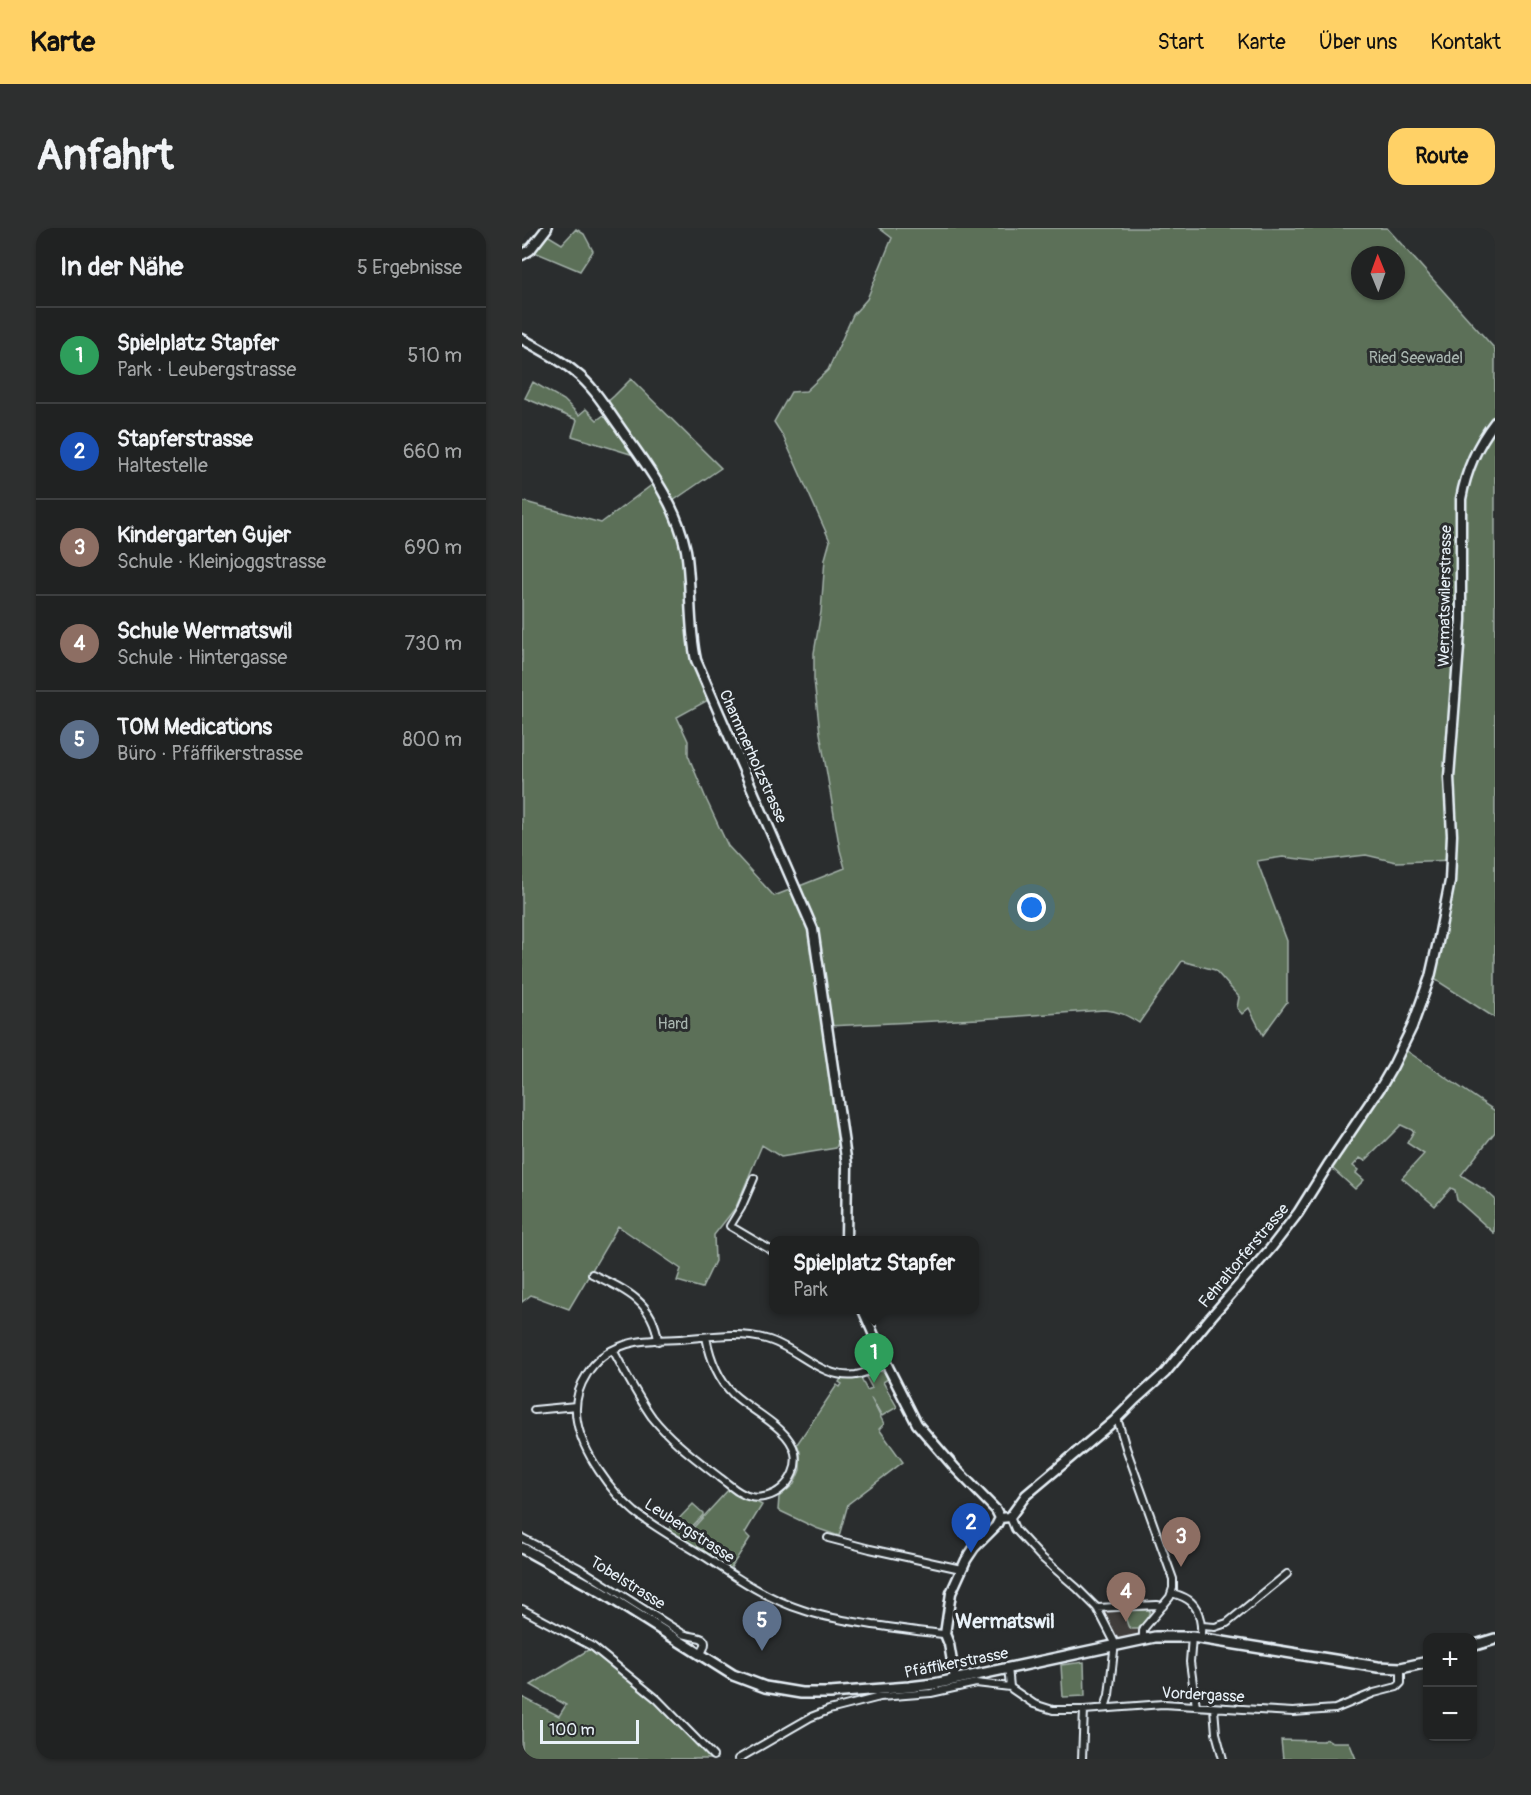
<!DOCTYPE html>
<html lang="de">
<head>
<meta charset="utf-8">
<style>
	body { margin:0; font-family:Pangolin,sans-serif; background:#2d2f2f; color:#f1f3f6 }
	.controls { position:absolute; right:18px; bottom:18px; display:grid; overflow:hidden; border-radius:12px; box-shadow:0 2px 4px #0004 }
	.controls button { width:54px; height:54px; display:grid; place-items:center; padding:0; border:0; border-bottom:2px solid #3d3f40; background:#202222; color:#f1f3f6; font:30px sans-serif }
	.compass { position:absolute; left:829px; top:18px; width:54px; height:54px; border-radius:50%; background:#202222; box-shadow:0 2px 4px #0004; rotate:359deg }
	.scale { position:absolute; left:18px; bottom:15px; width:99px; box-sizing:border-box; padding-left:6px; border:3px solid #e8f1f8; border-top:0; font-size:16px; line-height:21px; white-space:nowrap; color:#e8f1f8; -webkit-text-stroke:4px #2a2d2e; paint-order:stroke }
	.you { position:absolute; left:510px; top:680px; width:21px; height:21px; margin:-15px; border:4px solid #fff; border-radius:50%; background:#1a73e8; box-shadow:0 0 0 9px #1a73e833 }
	.badge { display:grid; place-items:center; width:39px; height:39px; border-radius:50%; background:#ffd166; color:#fff; font-size:20px; font-weight:700 }
	.pin { position:absolute; translate:-50% -50px; filter:drop-shadow(0 2px 3px #0008) }
	.pin::after { content:''; position:absolute; top:32px; width:21px; height:18px; background:inherit; clip-path:polygon(0 0,100% 0,50% 100%) }
	.popup { position:absolute; left:247px; top:1008px; width:210px; height:78px; box-sizing:border-box; display:grid; place-content:center; border-radius:12px; background:#202222; filter:drop-shadow(0 2px 4px #0005); font-size:20px; white-space:nowrap; color:#a2a4a5 }
	.popup b { font-size:22px; color:#f1f3f6 }
	.popup::after { content:''; position:absolute; left:50%; top:100%; margin-left:-12px; border:12px solid transparent; border-top-color:#202222 }
	.list { margin:0; padding:0; list-style:none }
	h2 { display:flex; justify-content:space-between; align-items:center; height:78px; margin:0; padding:0 24px; font-size:26px }
	h2 small { font-size:20px; font-weight:400; color:#a2a4a5 }
	.list li { display:grid; grid-template-columns:39px 1fr auto; gap:18px; align-items:center; box-sizing:border-box; height:96px; padding:0 24px; border-top:2px solid #3d3f40 }
	.list b { display:block; font-size:22px; white-space:nowrap }
	.list p { margin:0; font-size:20px; white-space:nowrap; color:#a2a4a5 }
	.list em { font-size:20px; font-style:normal; color:#a2a4a5 }
	.map { position:relative; flex:none; width:973px; height:1531px; overflow:hidden; border-radius:18px }
	header { display:flex; align-items:center; gap:36px; box-sizing:border-box; height:84px; padding:0 30px; background:#ffd166; color:#111 }
	header strong { font-size:28px }
	nav { display:flex; gap:33px; margin-inline-start:auto; font-size:21px }
	.intro { display:flex; align-items:center; justify-content:space-between; box-sizing:border-box; height:144px; padding:0 36px }
	h1 { margin:0; font-size:42px }
	.button { padding:15px 27px; border-radius:18px; background:#ffd166; color:#111; font-size:21px; font-weight:700 }
	main { display:flex; gap:36px; padding:0 36px }
	aside { flex:1; background:#202222; border-radius:18px; box-shadow:0 2px 4px #0004 }
	.map>svg:first-child { display:block }
	.built { fill:#3f3c3b }
	.green { fill:#5c6f59; stroke:#a2b0a8; stroke-width:1.5; fill-rule:evenodd }
	.lines { fill:none; stroke-linecap:round; stroke-linejoin:round }
	.minor-casing { stroke:#e8f1f8; stroke-width:10 }
	.tertiary-casing { stroke:#e8f1f8; stroke-width:13 }
	.secondary-casing { stroke:#e8f1f8; stroke-width:14 }
	.minor { stroke:#2a2d2e; stroke-width:6 }
	.tertiary { stroke:#2a2d2e; stroke-width:8 }
	.secondary { stroke:#2a2d2e; stroke-width:9 }
	.labels { text-anchor:middle; stroke-width:6; stroke-linejoin:round; paint-order:stroke }
	.park-label { font-size:16px; fill:#a9b6b0; stroke:#2a2d2e }
	.street-label { font-size:16px; fill:#e8f1f8; stroke:#2a2d2e }
	.quarter-label { font-size:20px; font-weight:bold; fill:#e8f1f8; stroke:#2a2d2e }
</style>
</head>
<body>
<header>
<strong>Karte</strong>
<nav><a>Start</a><a>Karte</a><a>Über uns</a><a>Kontakt</a></nav>
</header>
<div class="intro"><h1>Anfahrt</h1><a class="button">Route</a></div>
<main>
<aside>
<h2>In der Nähe<small>5 Ergebnisse</small></h2>
<ul class="list">
<li><span class="badge" style="background:#2e9e5b">1</span><div><b>Spielplatz Stapfer</b><p>Park · Leubergstrasse</p></div><em>510 m</em></li>
<li><span class="badge" style="background:#1a4fb4">2</span><div><b>Stapferstrasse</b><p>Haltestelle</p></div><em>660 m</em></li>
<li><span class="badge" style="background:#8d6e63">3</span><div><b>Kindergarten Gujer</b><p>Schule · Kleinjoggstrasse</p></div><em>690 m</em></li>
<li><span class="badge" style="background:#8d6e63">4</span><div><b>Schule Wermatswil</b><p>Schule · Hintergasse</p></div><em>730 m</em></li>
<li><span class="badge" style="background:#5c6f8a">5</span><div><b>TOM Medications</b><p>Büro · Pfäffikerstrasse</p></div><em>800 m</em></li>
</ul>
</aside>
<div class="map">
<svg width="973" height="1531" viewBox="0 0 973 1531">
	<rect width="100%" height="100%" fill="#2a2d2e"/>
	<filter id="ink" filterUnits="userSpaceOnUse"><feTurbulence type="fractalNoise" baseFrequency=".0167" numOctaves="2"/><feDisplacementMap in="SourceGraphic" scale="12" xChannelSelector="R" yChannelSelector="G"/><feConvolveMatrix kernelMatrix="1 2 1 2 8 2 1 2 1" color-interpolation-filters="sRGB"/></filter>
	<g filter="url(#ink)">
		<path class="built" d="M 629,1379 L 629,1384 L 627,1391 L 614,1407 L 595,1411 L 586,1397 L 581,1384 L 582,1382 Z"/>
		<path class="green" d="M 357,0 L 865,0 L 973,121 L 973,790 L 914,752 L 911,747 L 933,632 L 874,634 L 844,627 L 794,633 L 761,629 L 735,633 L 765,713 L 765,774 L 741,807 L 727,780 L 720,786 L 715,780 L 717,769 L 693,742 L 660,733 L 617,795 C 605,787 596,783 582,782 L 457,791 L 306,798 L 320,904 L 314,920 L 259,929 L 240,917 L 214,979 L 192,1007 L 193,1033 L 180,1060 L 155,1053 L 159,1041 L 96,998 L 47,1081 L 9,1067 L 0,1074 L 0,273 L 79,295 L 135,253 L 118,229 L 50,208 L 55,192 L 3,170 L 11,154 L 42,172 L 57,187 L 64,181 L 75,192 L 86,184 L 82,177 L 92,168 L 109,151 L 199,240 L 148,275 L 160,306 L 170,408 L 190,470 L 155,489 L 166,513 L 166,527 L 185,573 L 206,618 L 252,668 L 323,640 L 318,622 L 298,505 L 292,452 L 292,425 L 299,384 L 303,331 L 308,313 L 261,208 L 252,194 L 269,164 L 284,163 L 306,142 L 331,87 L 345,71 L 370,10 ZM 838,27 L 874,27 L 874,63 L 838,63 Z
			M 54,1 L 62,6 L 71,23 L 58,43 L 8,22 L 0,27 L 0,17 L 14,14 L 22,5 L 40,16 Z
			M 882,821 L 973,883 L 973,904 L 939,947 L 963,962 L 973,971 L 972,1005 L 935,972 L 933,962 L 929,960 L 913,978 L 880,950 L 902,926 L 885,915 L 892,903 L 879,897 L 843,933 L 838,930 L 831,938 L 836,942 L 834,945 L 842,952 L 833,961 L 810,940 L 809,937 Z
			M 357,1143 L 362,1144 L 366,1151 L 361,1154 L 375,1179 L 360,1188 L 349,1170 L 362,1196 L 357,1201 L 381,1234 L 326,1276 L 317,1308 L 294,1300 L 256,1282 L 257,1269 L 272,1256 L 278,1242 L 278,1224 L 275,1216 L 315,1157 L 318,1159 L 320,1156 L 317,1154 L 319,1151 L 338,1149 L 345,1162 L 350,1160 L 344,1149 Z
			M 208,1260 L 240,1277 L 223,1305 L 228,1310 L 208,1341 L 161,1311 Z
			M 171,1276 L 181,1285 L 181,1287 L 159,1310 L 146,1302 Z
			M 627,1379 L 628,1382 L 625,1391 L 616,1401 L 610,1401 L 606,1398 L 601,1382 Z
			M 71,1419 L 135,1471 L 194,1531 L 0,1531 L 0,1469 L 37,1488 L 44,1477 L 9,1457 Z
			M 562,1434 L 563,1468 L 541,1469 L 539,1437 Z
			M 805,1511 L 810,1514 L 827,1514 L 834,1531 L 761,1531 L 759,1512 L 801,1513 Z"/>
		<g class="lines">
			<g class="minor-casing">
				<path id="minor" d="M 232,950 L 219,980 L 208,998 L 252,1024
					M 70,1046 C 100,1060 132,1073 136,1113
					M 91,1122 C 103,1144 115,1168 130,1189 C 149,1213 174,1231 198,1250 C 207,1256 217,1267 229,1269 C 239,1271 251,1268 259,1261 C 269,1253 276,1239 273,1225 C 268,1200 229,1183 211,1166 C 196,1151 188,1130 184,1109
					M 364,1135 C 354,1140 345,1145 334,1147 C 300,1152 275,1119 244,1111 C 216,1103 186,1109 158,1111 C 139,1112 118,1111 100,1118 C 85,1123 73,1133 65,1146 C 56,1160 52,1177 55,1193 C 60,1224 89,1264 113,1284 C 135,1301 161,1315 185,1330 C 215,1350 246,1371 281,1382 C 304,1390 327,1393 351,1397 C 375,1400 399,1404 423,1406
					M 12,1182 L 54,1178
					M 595,1190 L 604,1220 L 651,1351 L 651,1360 L 648,1369 L 623,1399 L 621,1403 L 621,1410
					M 488,1289 L 493,1301 L 518,1328 L 555,1360 L 575,1380 L 592,1413 L 592,1423 L 587,1467 L 583,1480
					M 0,1310 L 57,1340 L 161,1406 C 174,1411 192,1406 178,1427
					M 306,1310 L 348,1321 L 439,1341
					M 650,1365 C 657,1367 664,1369 669,1374 C 678,1382 681,1400 678,1411
					M 575,1380 L 635,1377 L 641,1378
					M 0,1381 L 71,1419 L 135,1471 L 191,1528
					M 680,1398 L 693,1399 L 705,1395 L 765,1346
					M 670,1409 L 668,1434 L 674,1478
					M 486,1439 L 488,1459 L 490,1461 L 512,1476 L 531,1482 L 562,1482 L 641,1476 L 771,1484 L 813,1481 L 852,1465 L 875,1459 L 879,1455 L 879,1440
					M 692,1480 L 694,1505 L 701,1531
					M 216,1531 L 289,1489 L 307,1482 L 358,1469 L 409,1465 L 454,1455 L 488,1459
					M 560,1531 L 562,1482"/>
			</g>
			<g class="tertiary-casing">
				<path id="tertiary" d="M 0,27 L 8,22 L 25,0
					M 0,111 C 18,121 38,131 54,145 C 72,159 84,180 97,198 C 124,237 154,274 164,322 C 170,359 166,396 174,432 L 291,701 L 325,937 L 324,1012
					M 341,1082 L 364,1135 L 395,1196 L 433,1240 L 474,1282 L 478,1290
					M 478,1290 L 488,1289 L 504,1267 L 592,1193 L 614,1171 L 643,1145 L 689,1089 L 749,1020 L 776,985 L 806,937 L 860,857 L 871,838 L 890,799 L 908,749 L 916,714 L 928,653 L 930,607 L 927,549 L 939,392 L 939,271 C 944,243 955,217 973,194
					M 433,1451 L 427,1416 L 423,1406 L 429,1365 L 444,1332 L 452,1320 L 474,1298 L 478,1290"/>
			</g>
			<g class="secondary-casing">
				<path id="secondary" d="M 0,1320 L 78,1363 L 211,1447 L 243,1459 L 279,1465 L 308,1465 L 387,1459 L 412,1456 L 633,1409 L 670,1409 L 856,1439 L 879,1440 L 906,1434
					M 950,1418 L 973,1411"/>
			</g>
			<use href="#minor" class="minor"/>
			<use href="#tertiary" class="tertiary"/>
			<use href="#secondary" class="secondary"/>
		</g>
	</g>
	<g class="labels">
		<g class="park-label">
			<text x="894" y="135">Ried Seewadel</text>
			<text x="151" y="801">Hard</text>
		</g>
		<g class="street-label">
			<text transform="translate(922 368) rotate(-89)" y="6">Wermatswilerstrasse</text>
			<text transform="translate(232 528) rotate(66)" y="6">Chammerholzstrasse</text>
			<text transform="translate(721 1027) rotate(-50)" y="6">Fehraltorferstrasse</text>
			<text transform="translate(168 1302) rotate(33)" y="6">Leubergstrasse</text>
			<text transform="translate(106 1354) rotate(32)" y="6">Tobelstrasse</text>
			<text transform="translate(434 1434) rotate(-11)" y="6">Pfäffikerstrasse</text>
			<text transform="translate(681 1466) rotate(3)" y="6">Vordergasse</text>
		</g>
		<g class="quarter-label">
			<text x="483" y="1400">Wermatswil</text>
		</g>
	</g>
</svg>
<div class="controls">
<button>+</button>
<button>−</button>
</div>
<svg class="compass" viewBox="-18 -18 36 36"><path d="M0-13l5 13h-10z" fill="#e53935"/><path d="M0 13l5-13h-10z" fill="#a2a4a5"/></svg>
<div class="scale">100 m</div>
<div class="you"></div>
<div class="pin badge" style="left:352px;top:1155px;background:#2e9e5b">1</div>
<div class="popup"><b>Spielplatz Stapfer</b>Park</div>
<div class="pin badge" style="left:449px;top:1325px;background:#1a4fb4">2</div>
<div class="pin badge" style="left:659px;top:1339px;background:#8d6e63">3</div>
<div class="pin badge" style="left:604px;top:1394px;background:#8d6e63">4</div>
<div class="pin badge" style="left:240px;top:1423px;background:#5c6f8a">5</div>
</div>
</main>
</body>
</html>
